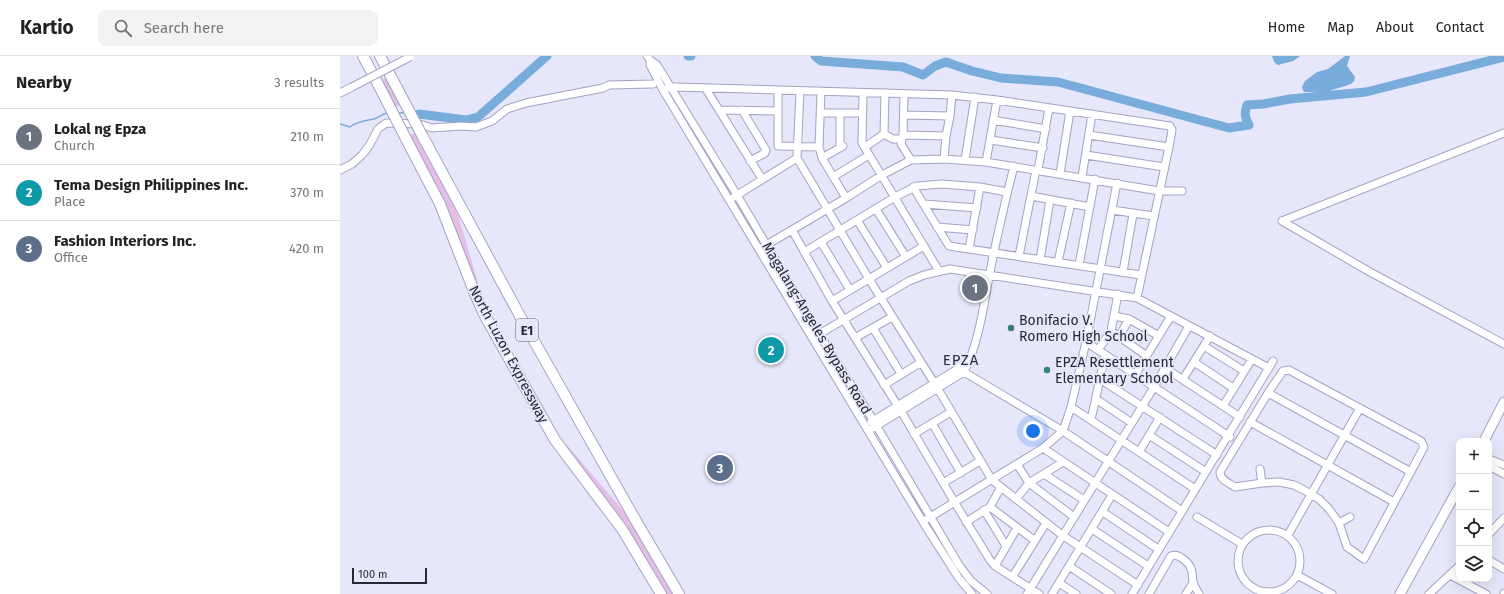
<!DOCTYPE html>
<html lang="en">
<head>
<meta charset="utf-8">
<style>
	body { margin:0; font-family:"Fira Sans",sans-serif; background:#f2f2f2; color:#222 }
	.controls { position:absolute; right:12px; bottom:12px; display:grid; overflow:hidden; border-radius:8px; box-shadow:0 4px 16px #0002 }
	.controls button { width:36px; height:36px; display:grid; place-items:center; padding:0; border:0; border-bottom:1px solid #e0e0e0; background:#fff; color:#222; font:20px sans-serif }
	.scale { position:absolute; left:12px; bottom:10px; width:75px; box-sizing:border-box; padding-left:4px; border:2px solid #282834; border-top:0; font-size:11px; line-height:14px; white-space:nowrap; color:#282834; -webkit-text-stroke:3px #e6e7fa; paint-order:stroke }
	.you { position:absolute; left:693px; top:375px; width:14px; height:14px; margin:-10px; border:3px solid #fff; border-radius:50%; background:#1a73e8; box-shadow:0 0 0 6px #1a73e833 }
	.badge { display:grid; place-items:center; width:26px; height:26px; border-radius:50%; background:#39807a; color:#fff; font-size:13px; font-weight:700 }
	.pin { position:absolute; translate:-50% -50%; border:2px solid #fff; box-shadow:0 1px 4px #0006 }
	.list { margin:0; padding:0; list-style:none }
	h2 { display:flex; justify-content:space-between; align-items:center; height:52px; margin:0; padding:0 16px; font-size:17px }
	h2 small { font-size:13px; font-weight:400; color:#767676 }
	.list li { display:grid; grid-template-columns:26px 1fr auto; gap:12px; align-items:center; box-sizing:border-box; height:56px; padding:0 16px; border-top:1px solid #e0e0e0 }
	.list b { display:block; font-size:15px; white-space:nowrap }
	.list p { margin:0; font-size:13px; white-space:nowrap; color:#767676 }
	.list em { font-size:13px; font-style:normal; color:#767676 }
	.icon { flex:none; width:22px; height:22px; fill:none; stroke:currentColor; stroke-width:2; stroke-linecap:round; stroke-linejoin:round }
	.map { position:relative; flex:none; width:1164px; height:538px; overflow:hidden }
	header { display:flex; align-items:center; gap:24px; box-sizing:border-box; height:56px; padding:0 20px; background:#fff; border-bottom:1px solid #e0e0e0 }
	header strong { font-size:19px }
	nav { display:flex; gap:22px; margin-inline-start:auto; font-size:14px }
	.search { width:280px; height:36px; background:#f2f2f2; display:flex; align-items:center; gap:10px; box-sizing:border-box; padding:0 14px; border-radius:8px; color:#767676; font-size:15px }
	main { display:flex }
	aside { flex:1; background:#fff }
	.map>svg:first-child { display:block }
	.green { fill:#e4bee7 }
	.water { fill:#77acdb }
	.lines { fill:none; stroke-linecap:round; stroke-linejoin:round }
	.stream { stroke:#77acdb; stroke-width:1.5 }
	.river { stroke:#77acdb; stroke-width:9 }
	.minor-casing { stroke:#a3a3c2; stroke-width:9 }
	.major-casing { stroke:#a3a3c2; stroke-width:11 }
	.highway-casing { stroke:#a3a3c2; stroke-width:12 }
	.minor { stroke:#fff; stroke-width:7 }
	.major { stroke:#fff; stroke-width:9 }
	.highway { stroke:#fff; stroke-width:10 }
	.minor-bridge-casing { stroke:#a3a3c2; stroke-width:9; stroke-linecap:butt }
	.highway-bridge-casing { stroke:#a3a3c2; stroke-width:12; stroke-linecap:butt }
	.minor-bridge { stroke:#fff; stroke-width:7 }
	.highway-bridge { stroke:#fff; stroke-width:10 }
	.poi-dot { fill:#39807a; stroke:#e6e7fa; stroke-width:1.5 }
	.labels { text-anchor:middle; stroke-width:3.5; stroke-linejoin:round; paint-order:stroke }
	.shield { fill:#e6e7fa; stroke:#61616f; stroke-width:1 }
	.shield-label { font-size:13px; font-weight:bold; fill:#282834 }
	.poi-label { font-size:14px; fill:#282834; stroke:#e6e7fa; text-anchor:start }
	.street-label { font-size:14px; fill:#282834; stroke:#e6e7fa }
	.neighbourhood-label { font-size:15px; letter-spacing:1px; fill:#2b2a42; stroke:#e6e7fa }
</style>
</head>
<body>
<header>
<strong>Kartio</strong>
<div class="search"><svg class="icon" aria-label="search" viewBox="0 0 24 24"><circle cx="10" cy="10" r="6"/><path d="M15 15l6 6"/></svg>Search here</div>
<nav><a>Home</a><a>Map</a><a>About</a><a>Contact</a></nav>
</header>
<main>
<aside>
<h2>Nearby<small>3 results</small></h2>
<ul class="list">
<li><span class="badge" style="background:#6b7280">1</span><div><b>Lokal ng Epza</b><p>Church</p></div><em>210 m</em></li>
<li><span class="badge" style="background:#0f9aa8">2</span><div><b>Tema Design Philippines Inc.</b><p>Place</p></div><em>370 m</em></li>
<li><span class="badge" style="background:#5c6f8a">3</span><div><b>Fashion Interiors Inc.</b><p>Office</p></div><em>420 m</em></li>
</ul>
</aside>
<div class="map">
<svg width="1164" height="538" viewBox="0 0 1164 538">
	<rect width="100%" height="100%" fill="#e6e7fa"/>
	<path class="green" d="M 48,21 L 62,49 L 53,51 L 39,25 Z
		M 76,76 L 110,140 L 119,162 L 140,234 L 136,236 L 69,80 Z
		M 226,388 L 287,459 L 336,538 L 324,538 L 223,390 Z"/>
	<path class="water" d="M 932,0 L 960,0 L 953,5 L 938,9 L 934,6 Z
		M 1005,0 L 1010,0 L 1007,10 L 1015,21 L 1014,25 L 1011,28 L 986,36 L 964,36 L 962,31 L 965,25 L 977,16 L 988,13 Z"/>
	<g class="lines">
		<path class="stream" d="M 57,57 L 65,57
			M 0,68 L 10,71 C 18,65 25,65 34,63 C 40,61 43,57 49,57"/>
		<path class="river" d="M 348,0 L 351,0
			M 475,0 L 481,5 L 563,11 L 583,19 L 595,10 L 606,6 L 632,15 L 661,22 L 718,26 L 889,72 L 909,69 C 905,62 904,57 907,49 L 923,48 L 950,43 L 1026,36 L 1164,1
			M 79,58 L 126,64 L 138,61 L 207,0"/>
		<g class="minor-casing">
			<path id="minor" d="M 307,0 L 310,4 L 317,9 L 397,139 L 479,278 L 533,364 L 619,509 L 631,525 L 647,538
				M 310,4 L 310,9 L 323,34 L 583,466 L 618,521 L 632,538
				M 366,33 L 422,123
				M 323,34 L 330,31 L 336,31 L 612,39 L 657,44 L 830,70 L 832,74 L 829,91 L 797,242
				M 460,35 L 457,102 L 529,223 L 598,333 L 652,424 L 722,479 L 798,529
				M 481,35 L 479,91 L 482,102 L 506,142
				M 0,37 L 12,31
				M 523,37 L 522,87 L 599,215
				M 564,38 L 563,79 L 561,88 L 571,104
				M 379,54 L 438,55 L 438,34
				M 402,54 L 426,94 L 425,97 L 410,105
				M 438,55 L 438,90 L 479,91
				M 481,57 L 522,57
				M 564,59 L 610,60 L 612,39
				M 653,64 L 706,73
				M 544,78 L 553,83 L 562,83
				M 563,79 L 606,80 L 604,103
				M 749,79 L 829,91
				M 606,80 L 610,60
				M 651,84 L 703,92
				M 525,91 L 544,78 L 545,37
				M 500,92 L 500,57
				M 746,99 L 824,111
				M 482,102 L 503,90
				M 625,104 L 635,41
				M 646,106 L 657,44
				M 0,114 L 12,108 L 22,99 L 29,90 L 38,73 L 46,67 L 79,68 L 92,72 L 121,70 L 136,71 L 152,65 L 167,53 L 186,47 L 263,32 L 269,29 L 313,28
				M 698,114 L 709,52
				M 720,118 L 730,55
				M 493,121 L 529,99
				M 742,121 L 752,58
				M 573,131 L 609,190 L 801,219
				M 691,140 L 750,151
				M 394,141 L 457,102
				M 584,148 L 637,152
				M 536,153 L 566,201
				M 772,154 L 814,160
				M 517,164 L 547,212
				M 942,165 L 1030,216 L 1164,288
				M 942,165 L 1164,77
				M 597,171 L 633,174
				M 452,174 L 492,245 L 561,355 L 615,447 L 650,504 L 655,510 L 699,538
				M 481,186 L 510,234
				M 423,191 L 506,142 L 542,119 L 571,104 L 604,103 L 646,106 L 819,135 L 842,135
				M 629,193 L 640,131
				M 464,196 L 555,141 L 577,130 L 602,128 L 640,131 L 667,136
				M 679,200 L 696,114
				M 700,204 L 710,144
				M 718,206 L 731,147
				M 739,209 L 755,123
				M 783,216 L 793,158
				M 492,245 L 584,190
				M 774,260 L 789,263 L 819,280
				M 533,272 L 561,318
				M 771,275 L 807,300
				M 476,280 L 569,225 L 584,219 L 610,213 L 797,242 L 929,312
				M 779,281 L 789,263
				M 515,282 L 552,261
				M 746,286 L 890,381
				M 864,290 L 904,315
				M 758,294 L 771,275 L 778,238
				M 854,306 L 893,332
				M 620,310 L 624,316 L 723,375 L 842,455
				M 825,312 L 900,361
				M 949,314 L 1081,385 L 1084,391 L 1024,503 L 1007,491 L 999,467 L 989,453 L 979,443 L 964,434 L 954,429 L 939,426 L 922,427 L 895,431 C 889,427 880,424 880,416 L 928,337 L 943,315 Z
				M 795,319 L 831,260
				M 760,323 L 877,399
				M 843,323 L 870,280
				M 544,329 L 580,307
				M 928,337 L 1071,416
				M 756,343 L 792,367
				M 883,350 L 912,303
				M 731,351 L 855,433
				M 751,364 L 765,299
				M 531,366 L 624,309
				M 910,366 L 1054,446
				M 592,367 L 621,417
				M 533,372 L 624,316 C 639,286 643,253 649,221 C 656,184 665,146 674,110
				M 574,378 L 611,356
				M 809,379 L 866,416
				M 703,392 L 829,476
				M 799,396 L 820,361
				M 1149,403 L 1164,409
				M 677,408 L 689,427 L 734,461
				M 1149,410 L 1164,418
				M 920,413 L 922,427
				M 704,418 L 744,444
				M 603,427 L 640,405
				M 676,443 L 689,427 L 723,406
				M 650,451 L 694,484
				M 644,454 L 666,490
				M 763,456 L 818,493
				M 857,461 L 902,488
				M 587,463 L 703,392 L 723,375 L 731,351 L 746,286 L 777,127
				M 626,466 L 650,451 L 661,431
				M 999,467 L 1010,461
				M 752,473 L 808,510
				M898 505a31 31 0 1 1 62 0a31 31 0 1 1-62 0Z
				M 1149,478 L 1164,462
				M 948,479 L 1020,352
				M 1149,504 L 1164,513
				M 655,510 L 677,472
				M 729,510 L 771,538
				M 957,519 L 992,538
				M 1110,519 L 1146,538
				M 673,520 L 706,467
				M 719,527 L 736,538
				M 687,538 L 814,331 L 849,270
				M 712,538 L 772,439
				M 792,538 L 933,305
				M 809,538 L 831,500 C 838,497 849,506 851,513 C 853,517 852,522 853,526 C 854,530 857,534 859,538
				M 846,538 L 853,527
				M 1089,538 L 1119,510
				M 1164,538 L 1164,537"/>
		</g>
		<g class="major-casing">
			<path id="major" d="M 1144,385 L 1164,346
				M 1060,538 L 1119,431"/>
		</g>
		<g class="highway-casing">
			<path id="highway" d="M 23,0 L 38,28
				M 40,0 L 57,32
				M 62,75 L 100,148 L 135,238 L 145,260 L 215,384 L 282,473 L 321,538
				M 83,81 L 180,260 L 296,465 L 339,538"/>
		</g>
		<use href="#minor" class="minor"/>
		<use href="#major" class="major"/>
		<use href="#highway" class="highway"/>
		<g class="minor-bridge-casing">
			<path id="minor-bridge" d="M 12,31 L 70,1"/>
		</g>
		<g class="highway-bridge-casing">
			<path id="highway-bridge" d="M 38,28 L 62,75
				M 57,32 L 83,81"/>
		</g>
		<use href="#minor-bridge" class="minor-bridge"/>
		<use href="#highway-bridge" class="highway-bridge"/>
	</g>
	<g class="poi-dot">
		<circle cx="671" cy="272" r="4"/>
		<circle cx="707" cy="314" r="4"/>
	</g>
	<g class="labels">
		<rect class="shield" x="176" y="263" width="22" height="22" rx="3"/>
		<g class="shield-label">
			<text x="187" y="279">E1</text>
		</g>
		<g class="poi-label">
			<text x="679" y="269">Bonifacio V.<tspan x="679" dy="16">Romero High School</tspan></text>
			<text x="715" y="311">EPZA Resettlement<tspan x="715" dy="16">Elementary School</tspan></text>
		</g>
		<g class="street-label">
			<text transform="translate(477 272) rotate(59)" y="5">Magalang-Angeles Bypass Road</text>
			<text transform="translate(169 298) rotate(62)" y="5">North Luzon Expressway</text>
		</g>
		<g class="neighbourhood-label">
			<text x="621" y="309">EPZA</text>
		</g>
	</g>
</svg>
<div class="controls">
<button>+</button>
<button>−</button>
<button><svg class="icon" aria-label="locate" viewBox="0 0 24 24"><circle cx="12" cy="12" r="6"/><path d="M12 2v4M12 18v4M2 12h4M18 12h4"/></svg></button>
<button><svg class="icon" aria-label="layers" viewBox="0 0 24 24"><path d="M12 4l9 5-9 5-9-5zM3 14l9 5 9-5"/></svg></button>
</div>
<div class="scale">100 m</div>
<div class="you"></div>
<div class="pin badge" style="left:635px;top:232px;background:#6b7280">1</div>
<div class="pin badge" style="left:431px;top:294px;background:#0f9aa8">2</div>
<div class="pin badge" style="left:380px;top:412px;background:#5c6f8a">3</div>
</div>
</main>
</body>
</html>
